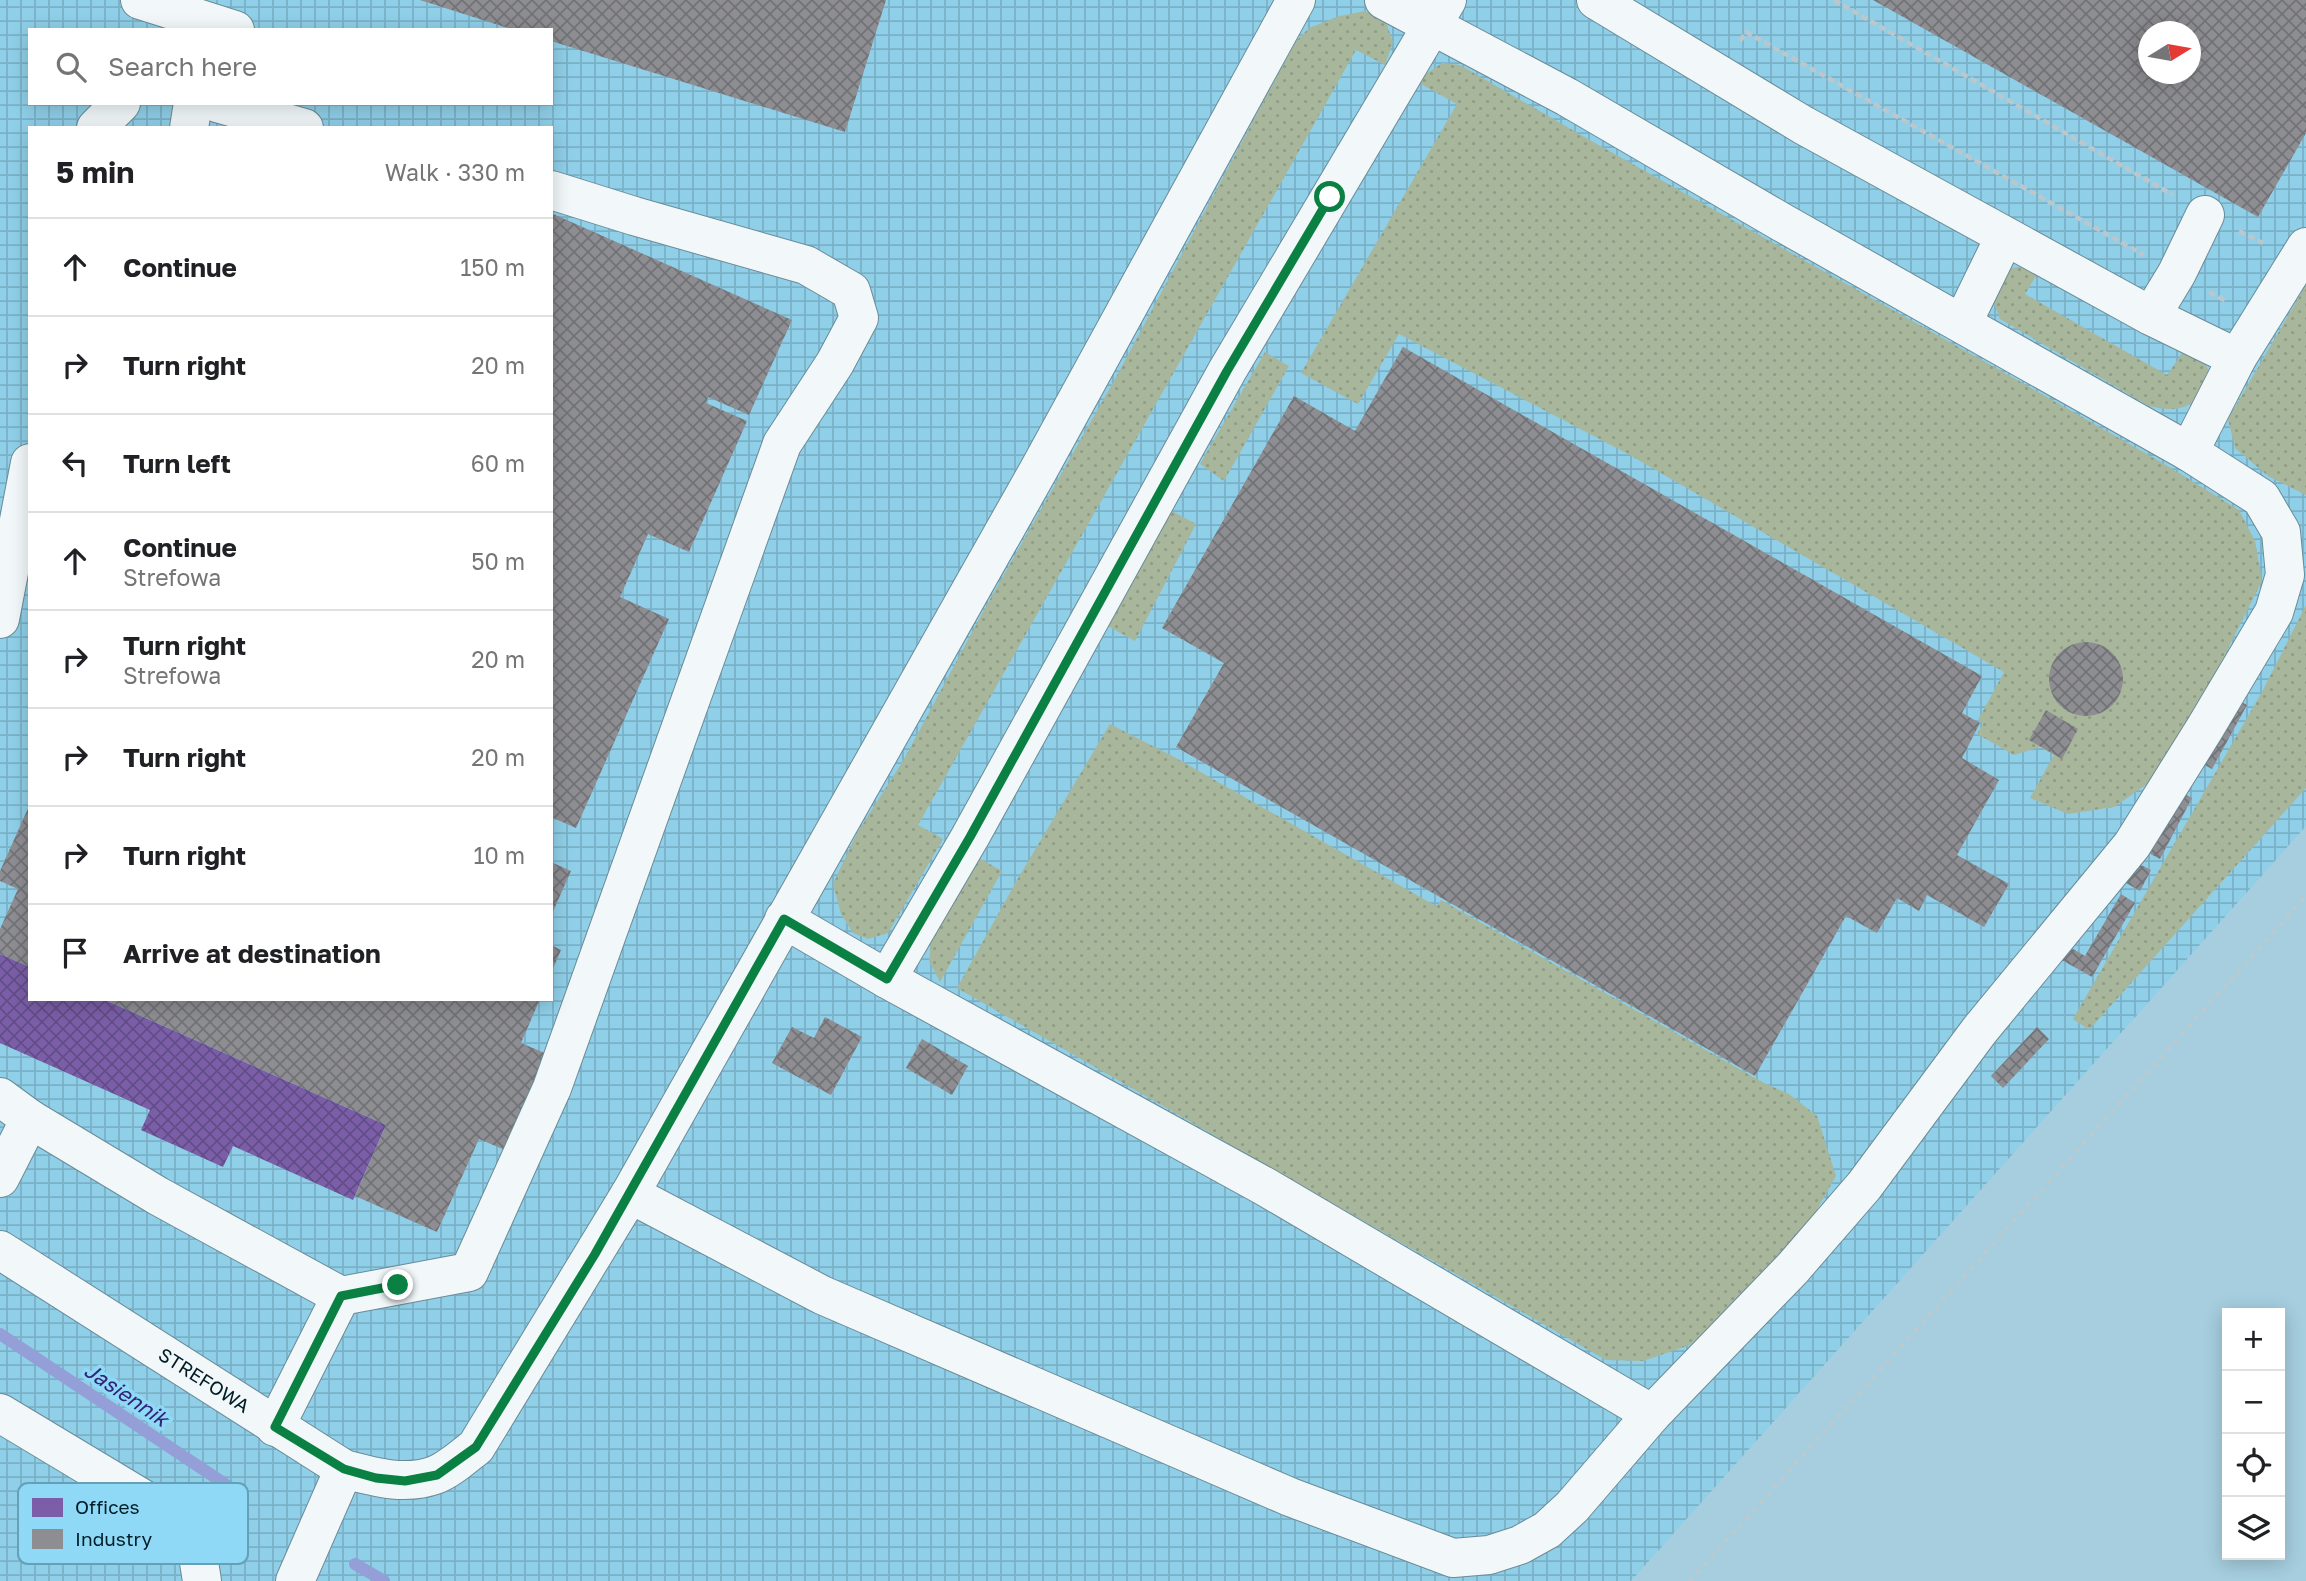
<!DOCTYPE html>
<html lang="en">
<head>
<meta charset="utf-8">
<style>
	body { margin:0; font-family:"Golos Text",sans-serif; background:#f2f2f2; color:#202124 }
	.controls { position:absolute; right:21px; bottom:21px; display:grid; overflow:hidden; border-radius:0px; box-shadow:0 4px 18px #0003 }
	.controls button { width:63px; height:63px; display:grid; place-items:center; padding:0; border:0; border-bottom:2px solid #e0e0e0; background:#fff; color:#202124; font:35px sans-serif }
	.compass { position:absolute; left:2138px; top:21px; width:63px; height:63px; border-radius:50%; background:#fff; box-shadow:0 4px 18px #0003; rotate:79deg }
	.stop { position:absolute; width:21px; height:21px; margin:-16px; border:5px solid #0b8043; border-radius:50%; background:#fff }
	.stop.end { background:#0b8043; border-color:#fff; box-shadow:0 2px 7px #0008 }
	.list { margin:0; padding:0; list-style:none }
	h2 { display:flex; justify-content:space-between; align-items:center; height:91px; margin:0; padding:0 28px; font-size:30px }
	h2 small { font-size:23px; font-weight:400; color:#757577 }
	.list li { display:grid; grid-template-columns:46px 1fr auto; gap:21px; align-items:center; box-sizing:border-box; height:98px; padding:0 28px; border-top:2px solid #e0e0e0 }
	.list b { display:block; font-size:26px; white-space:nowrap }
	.list p { margin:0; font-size:23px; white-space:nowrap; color:#757577 }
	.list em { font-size:23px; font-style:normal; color:#757577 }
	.icon { flex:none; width:38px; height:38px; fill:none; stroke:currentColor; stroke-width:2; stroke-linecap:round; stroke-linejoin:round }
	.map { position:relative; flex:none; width:2306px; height:1581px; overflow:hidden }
	.search { position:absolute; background:#fff; box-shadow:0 4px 18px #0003; left:28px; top:28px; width:525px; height:77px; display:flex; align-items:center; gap:18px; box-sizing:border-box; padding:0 24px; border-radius:0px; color:#757577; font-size:26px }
	.panel { position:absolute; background:#fff; box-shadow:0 4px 18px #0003; left:28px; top:126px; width:525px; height:875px; border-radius:0px }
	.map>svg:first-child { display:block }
	.industrial { fill:url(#industrial-grid); fill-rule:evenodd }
	.grass { fill:url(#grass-dots) }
	.offices { fill:url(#offices-cross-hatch) }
	.industry { fill:url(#industry-cross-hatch); fill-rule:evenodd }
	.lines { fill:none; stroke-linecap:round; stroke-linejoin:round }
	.stream { stroke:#949ed7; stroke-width:12 }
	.minor-casing { stroke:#6a8b98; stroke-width:40 }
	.path { stroke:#bac7cc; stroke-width:4.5; stroke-dasharray:7 3.5; stroke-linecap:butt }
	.minor { stroke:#f2f8fa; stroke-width:38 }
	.rail { stroke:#bcc9ce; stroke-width:5; stroke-dasharray:3.5 7; stroke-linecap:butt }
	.route { stroke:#0b8043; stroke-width:9 }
	.labels { text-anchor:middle; stroke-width:7; stroke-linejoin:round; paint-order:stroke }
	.street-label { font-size:19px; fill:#001d27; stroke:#8fd9f6 }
	.water-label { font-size:21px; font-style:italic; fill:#322278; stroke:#8fd9f6 }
	.key { fill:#8fd9f6; stroke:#64a1b8; stroke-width:2 }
	.key-label { font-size:19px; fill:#001d27 }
</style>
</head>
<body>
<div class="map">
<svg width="2306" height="1581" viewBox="0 0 2306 1581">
	<defs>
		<pattern id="industrial-grid" width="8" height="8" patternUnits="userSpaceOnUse" patternTransform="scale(1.75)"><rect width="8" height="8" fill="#8fcfe8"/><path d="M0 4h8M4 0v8" fill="none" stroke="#7ab1c7"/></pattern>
		<pattern id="grass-dots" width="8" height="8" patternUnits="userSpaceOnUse" patternTransform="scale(1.75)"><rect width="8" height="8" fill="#a8b79b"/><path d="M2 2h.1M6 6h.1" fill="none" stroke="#8f9d86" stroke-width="1.8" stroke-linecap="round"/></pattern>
		<pattern id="offices-cross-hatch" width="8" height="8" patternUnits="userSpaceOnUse" patternTransform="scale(1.75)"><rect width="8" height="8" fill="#7b5ea7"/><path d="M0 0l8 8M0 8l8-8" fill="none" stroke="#624d88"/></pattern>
		<pattern id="industry-cross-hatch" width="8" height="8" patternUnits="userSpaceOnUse" patternTransform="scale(1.75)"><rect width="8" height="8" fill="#8d8d92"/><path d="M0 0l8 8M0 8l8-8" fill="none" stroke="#717377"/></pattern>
	</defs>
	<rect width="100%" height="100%" fill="#a6cedf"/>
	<path class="industrial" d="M 0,0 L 2306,0 L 2306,826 L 1631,1581 L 0,1581 ZM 30,30 L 551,30 L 551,103 L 30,103 ZM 2148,32 L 2190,32 L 2190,74 L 2148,74 ZM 30,128 L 551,128 L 551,999 L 30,999 Z"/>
	<path class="grass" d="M 1365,11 L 1384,17 L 1393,42 L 1385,65 L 1356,50 L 918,825 L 943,839 L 888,933 L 868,939 L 853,933 L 841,914 L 833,884 L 857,833 L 903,761 L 984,610 L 1115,379 L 1296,41 L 1309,28 L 1340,16 Z
		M 1442,63 L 1460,65 L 1588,139 L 2005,373 L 2166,465 L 2239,510 L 2255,541 L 2262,581 L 2196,712 L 2153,780 L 2114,807 L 2068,814 L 2030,798 L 2054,755 L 2040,747 L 2014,755 L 1977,734 L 1983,723 L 1978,720 L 2004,672 L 1628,454 L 1399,334 L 1358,404 L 1301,373 L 1457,104 L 1419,83 L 1426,74 Z
		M 2024,266 L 2041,268 L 2025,294 L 2167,375 L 2185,349 L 2203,360 L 2212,377 C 2199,407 2179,414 2149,406 L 2000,319 L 1993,300 L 2008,269 Z
		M 2306,285 L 2306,495 L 2268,476 L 2235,448 L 2228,419 Z
		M 1265,352 L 1289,366 L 1224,481 L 1200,464 Z
		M 1172,511 L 1196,524 L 1135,641 L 1106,625 Z
		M 2306,605 L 2306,788 L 2089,1030 L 2073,1019 L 2262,692 Z
		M 1110,724 L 1176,758 L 1436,906 L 1441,900 L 1764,1083 L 1789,1094 L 1817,1116 L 1836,1176 L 1811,1220 L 1740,1298 L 1690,1345 L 1643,1361 L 1606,1360 L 957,988 L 1017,880 Z
		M 979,858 L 1002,871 L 940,982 L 929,961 L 932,933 Z"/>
	<path class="offices" d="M 0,954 L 30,967 L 30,999 L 103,999 L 386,1125 L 353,1200 L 233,1146 L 223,1167 L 141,1130 L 150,1110 L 0,1043 Z"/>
	<path class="industry" d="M 420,0 L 886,0 L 845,132 L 551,41 L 551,30 L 514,30 Z
		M 1873,0 L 2306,0 L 2306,133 L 2258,217 ZM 2148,32 L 2190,32 L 2190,74 L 2148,74 Z
		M 551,213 L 792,320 L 749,415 L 708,397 L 706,403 L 747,421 L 689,552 L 648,534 L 620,597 L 669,619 L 576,828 L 551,817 Z
		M 1403,347 L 1982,676 L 1962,713 L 1980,723 L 1962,758 L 1999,780 L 1957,855 L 2009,884 L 1984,927 L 1927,895 L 1919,911 L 1897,898 L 1877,933 L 1846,916 L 1755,1076 L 1176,747 L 1224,663 L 1162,628 L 1294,396 L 1355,431 Z
		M2049 679a37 37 0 1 1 74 0a37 37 0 1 1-74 0Z
		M 2234,698 L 2247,705 L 2212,769 L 2199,762 Z
		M 2046,710 L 2078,729 L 2062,759 L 2029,740 Z
		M 2178,790 L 2192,798 L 2160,859 L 2145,851 Z
		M 30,804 L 30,967 L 0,954 L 0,929 L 18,889 L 0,881 L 0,871 Z
		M 2131,860 L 2151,870 L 2140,891 L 2121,880 Z
		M 551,862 L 571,871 L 551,916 Z
		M 2121,894 L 2135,903 L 2092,977 L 2060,959 L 2068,946 L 2085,956 Z
		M 551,945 L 561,950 L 551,973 Z
		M 103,999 L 540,999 L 521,1043 L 547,1054 L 505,1150 L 479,1139 L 437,1232 L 355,1196 L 386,1125 Z
		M 825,1017 L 862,1037 L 831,1095 L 772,1063 L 792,1027 L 814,1038 Z
		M 2037,1027 L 2049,1039 L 2003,1088 L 1991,1076 Z
		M 922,1039 L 968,1066 L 952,1095 L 906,1068 Z"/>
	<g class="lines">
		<path class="stream" d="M 0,1334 L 231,1488
			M 355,1564 L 384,1581"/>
		<g class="minor-casing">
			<g id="minor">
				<path d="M 140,0 L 235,30"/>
				<path d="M 1384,0 L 1567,97 L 1783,223 L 2189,452 L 2237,358 L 2306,247"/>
				<path d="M 1596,0 L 1803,125 L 2151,316 L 2237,358"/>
				<path d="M 217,103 L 304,128"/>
				<path d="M 96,128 L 121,103"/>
				<path d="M 189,128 L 193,103"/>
				<path d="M 2151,316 L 2177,273 L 2205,215"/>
				<path d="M 1963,322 L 2005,236"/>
				<path d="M 0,619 L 30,463"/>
				<path d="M 784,919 L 887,979 L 970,837 L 1227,371 L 1447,0"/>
				<path d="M 887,979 L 1264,1186 L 1652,1414 L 1792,1269 L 1864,1186 L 1979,1031 L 2132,845 L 2205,728 L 2274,612 L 2285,575 L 2281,532 L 2261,498 L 2189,452"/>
				<path d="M 0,1097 L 30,1119 L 158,1196 L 341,1296 L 469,1272 L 552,1088 L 782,444 L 835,363 L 859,318 L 851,291 L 806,265 L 634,216 L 551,190"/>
				<path d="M 0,1178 L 30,1119"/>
				<path d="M 630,1194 L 822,1295 L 1290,1497 L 1453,1558 L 1489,1555 L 1520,1545 L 1547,1530 L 1572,1507 L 1652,1414"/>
				<path id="s1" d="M 0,1250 L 344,1469 C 374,1477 405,1486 435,1475 C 449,1470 464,1456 476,1447 L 630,1194 L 1038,471 L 1296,0"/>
				<path d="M 0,1413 L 173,1517 L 198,1556 L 202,1581"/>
				<path d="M 275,1427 L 341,1296"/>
				<path d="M 295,1581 L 344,1469"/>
			</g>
		</g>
		<path class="path" d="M 1834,0 L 2173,195
			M 1740,41 L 1746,32 L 2144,255
			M 2239,231 L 2263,243
			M 2209,292 L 2226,301"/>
		<use href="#minor" class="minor"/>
		<path class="rail" d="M 1690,1581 L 2306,896"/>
	</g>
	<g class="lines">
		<path class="route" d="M 398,1285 L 341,1296 L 275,1427 L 344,1469 L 376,1478 L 405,1481 L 437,1475 L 476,1447 L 595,1254 L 784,919 L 887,979 L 970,837 L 1227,371 L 1330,197"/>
	</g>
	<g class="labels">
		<g class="street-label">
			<text dy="7" stroke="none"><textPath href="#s1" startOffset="242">STREFOWA</textPath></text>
		</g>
		<g class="water-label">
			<text transform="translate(126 1395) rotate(34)" y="7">Jasiennik</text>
		</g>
	</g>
	<rect x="18" y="1483" width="230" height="81" rx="10" class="key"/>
	<rect x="32" y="1498" width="31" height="19" fill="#7b5ea7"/>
	<rect x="32" y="1529" width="31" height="20" fill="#8d8d92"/>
	<g class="key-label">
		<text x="75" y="1514">Offices</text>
		<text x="75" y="1546">Industry</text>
	</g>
</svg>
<div class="controls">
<button>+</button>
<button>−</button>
<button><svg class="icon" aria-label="locate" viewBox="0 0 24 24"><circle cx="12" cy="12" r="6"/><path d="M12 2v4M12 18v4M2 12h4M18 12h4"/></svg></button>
<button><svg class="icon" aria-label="layers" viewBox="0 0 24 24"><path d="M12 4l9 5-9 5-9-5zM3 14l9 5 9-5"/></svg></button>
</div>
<svg class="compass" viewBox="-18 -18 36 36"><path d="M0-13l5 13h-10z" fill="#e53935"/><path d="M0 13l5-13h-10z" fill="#757577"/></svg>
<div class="stop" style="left:1330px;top:197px"></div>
<div class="stop end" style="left:398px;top:1285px"></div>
<div class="search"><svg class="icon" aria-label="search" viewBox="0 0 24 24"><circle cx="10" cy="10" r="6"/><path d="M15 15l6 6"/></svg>Search here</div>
<section class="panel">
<h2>5 min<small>Walk · 330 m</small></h2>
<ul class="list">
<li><svg class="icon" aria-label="ahead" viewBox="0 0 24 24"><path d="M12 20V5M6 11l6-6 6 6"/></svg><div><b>Continue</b></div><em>150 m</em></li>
<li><svg class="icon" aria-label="right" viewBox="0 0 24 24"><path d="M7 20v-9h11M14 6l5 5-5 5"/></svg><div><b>Turn right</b></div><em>20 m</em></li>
<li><svg class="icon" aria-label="left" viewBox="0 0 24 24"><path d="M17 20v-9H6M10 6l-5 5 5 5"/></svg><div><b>Turn left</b></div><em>60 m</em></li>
<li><svg class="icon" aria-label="ahead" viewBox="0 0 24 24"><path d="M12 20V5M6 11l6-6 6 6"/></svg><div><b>Continue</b><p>Strefowa</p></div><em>50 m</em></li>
<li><svg class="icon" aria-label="right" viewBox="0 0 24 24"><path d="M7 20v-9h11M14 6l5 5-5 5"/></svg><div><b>Turn right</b><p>Strefowa</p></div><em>20 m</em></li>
<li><svg class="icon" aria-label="right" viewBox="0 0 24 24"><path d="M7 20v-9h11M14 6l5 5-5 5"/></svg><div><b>Turn right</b></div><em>20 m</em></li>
<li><svg class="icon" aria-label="right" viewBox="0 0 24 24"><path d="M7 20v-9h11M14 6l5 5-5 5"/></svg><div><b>Turn right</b></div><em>10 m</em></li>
<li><svg class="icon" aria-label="arrive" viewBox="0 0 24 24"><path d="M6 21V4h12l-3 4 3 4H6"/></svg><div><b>Arrive at destination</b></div></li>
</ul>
</section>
</div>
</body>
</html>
